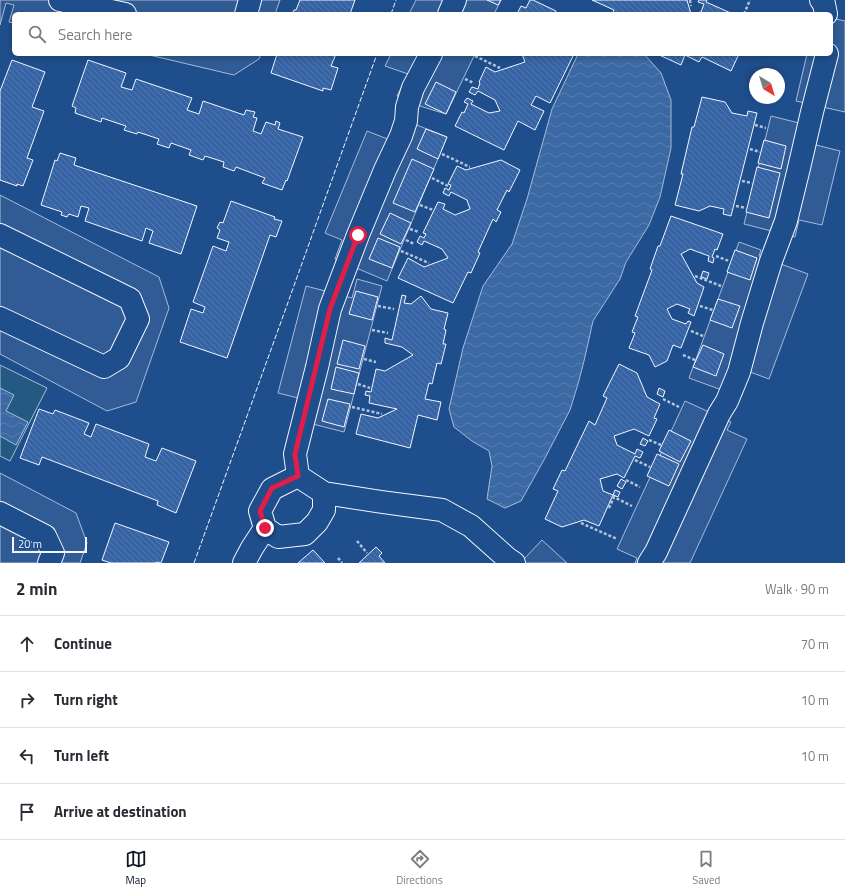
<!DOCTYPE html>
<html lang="en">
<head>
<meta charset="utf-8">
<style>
	body { margin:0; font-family:"Titillium Web",sans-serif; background:#f2f2f3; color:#2b2b33 }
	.compass { position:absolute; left:749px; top:68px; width:36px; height:36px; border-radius:50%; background:#fff; box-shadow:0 2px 6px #0003; rotate:142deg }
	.scale { position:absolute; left:12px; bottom:10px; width:75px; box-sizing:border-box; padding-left:4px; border:2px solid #f2f6ff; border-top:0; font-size:11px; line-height:14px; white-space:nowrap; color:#f2f6ff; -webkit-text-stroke:3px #1f4e8c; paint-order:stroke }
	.stop { position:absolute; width:12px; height:12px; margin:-9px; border:3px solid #e11d48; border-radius:50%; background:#fff }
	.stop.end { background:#e11d48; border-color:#fff; box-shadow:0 1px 4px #0008 }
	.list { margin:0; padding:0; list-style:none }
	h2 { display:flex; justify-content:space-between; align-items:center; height:52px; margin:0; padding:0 16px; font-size:17px }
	h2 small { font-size:13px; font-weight:400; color:#7c7c81 }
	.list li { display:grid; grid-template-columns:26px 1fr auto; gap:12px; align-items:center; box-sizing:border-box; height:56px; padding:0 16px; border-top:1px solid #e1e1e2 }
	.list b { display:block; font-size:15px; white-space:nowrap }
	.list em { font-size:13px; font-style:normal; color:#7c7c81 }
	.icon { flex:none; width:22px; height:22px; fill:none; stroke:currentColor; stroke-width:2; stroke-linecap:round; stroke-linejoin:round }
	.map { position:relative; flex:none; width:845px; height:563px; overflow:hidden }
	.search { position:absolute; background:#fff; box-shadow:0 2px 6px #0003; left:12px; right:12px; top:12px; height:44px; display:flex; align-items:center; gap:10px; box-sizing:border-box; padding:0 14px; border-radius:6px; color:#7c7c81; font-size:15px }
	.sheet { height:276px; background:#fff }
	nav { display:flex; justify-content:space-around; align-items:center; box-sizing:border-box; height:56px; border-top:1px solid #e1e1e2; background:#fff; font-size:11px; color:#7c7c81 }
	nav a { display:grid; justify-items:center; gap:2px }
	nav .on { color:#111827 }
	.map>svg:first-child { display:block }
	.garden { fill:#245a82; stroke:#a8bbd7 }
	.parking { fill:#305b95; stroke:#a8bbd7 }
	.water { fill:url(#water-waves); stroke:#a8bbd7 }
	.building { fill:url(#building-back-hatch); stroke:#f2f6ff }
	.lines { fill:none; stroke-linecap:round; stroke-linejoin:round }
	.minor-casing { stroke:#f2f6ff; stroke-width:24 }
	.path { stroke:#b3c4dc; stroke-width:2.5; stroke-dasharray:3 2; stroke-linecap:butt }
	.minor { stroke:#1f4e8c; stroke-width:22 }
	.fence { stroke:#f2f6ff; stroke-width:1; stroke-dasharray:5 2; stroke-linecap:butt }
	.route { stroke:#e11d48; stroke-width:5 }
</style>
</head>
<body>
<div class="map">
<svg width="845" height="563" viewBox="0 0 845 563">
	<defs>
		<pattern id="water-waves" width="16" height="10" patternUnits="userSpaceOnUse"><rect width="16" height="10" fill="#3b69a3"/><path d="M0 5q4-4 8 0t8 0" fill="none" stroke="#587fb1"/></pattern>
		<pattern id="building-back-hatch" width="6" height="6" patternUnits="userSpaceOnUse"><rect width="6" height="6" fill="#3563a3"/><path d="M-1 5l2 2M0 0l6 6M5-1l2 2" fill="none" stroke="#537ab1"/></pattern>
	</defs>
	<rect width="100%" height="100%" fill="#1f4e8c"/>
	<path class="garden" d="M 0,365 L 47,388 L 10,461 L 0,456 Z"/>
	<path class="parking" d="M 0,0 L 280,0 L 275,14 L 14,14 L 14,23 L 9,22 L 14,5 L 6,3 L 0,25 Z
		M 416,0 L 501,0 L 494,14 L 409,14 Z
		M 831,18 L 845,21 L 845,112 L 796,101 L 807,54 L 831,54 Z
		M 145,54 L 261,54 L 259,59 L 234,75 Z
		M 391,54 L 475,54 L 446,114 L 423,107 L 397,96 L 408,74 L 385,66 Z
		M 771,116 L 819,128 L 816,145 L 840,151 L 822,225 L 799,220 L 795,237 L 744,224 Z
		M 399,118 L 447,137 L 387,281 L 335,259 L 342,240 L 325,233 L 367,131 L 390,140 Z
		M 0,195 L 159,277 L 169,308 L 136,402 L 107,411 L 0,354 Z
		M 739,242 L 761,250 L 759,256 L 808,274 L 769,379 L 750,372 L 741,397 L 689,378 Z
		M 357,279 L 382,286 L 344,432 L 293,419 L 298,398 L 278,393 L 306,286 L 352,298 Z
		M 685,401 L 731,422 L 727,430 L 747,439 L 690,563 L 635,563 L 637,558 L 617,549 Z
		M 0,473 L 76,513 L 87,543 L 80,563 L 0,563 Z
		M 542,540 L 567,563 L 510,563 L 524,559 Z"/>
	<path class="water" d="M 578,54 L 644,54 L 661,73 L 671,100 L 671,148 L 660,197 L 649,225 L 626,262 L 620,279 L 593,321 L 584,361 L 578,384 L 570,410 L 545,458 L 521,501 L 505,508 L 487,499 L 492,466 L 489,451 L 472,441 L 454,427 L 449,409 L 463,348 L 483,286 L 512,244 L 527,199 L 552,109 Z
		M 0,388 L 14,395 L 6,411 L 28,422 L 16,445 L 0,436 Z"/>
	<path class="building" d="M 300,0 L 355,0 L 350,14 L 292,14 L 294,10 L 296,10 Z
		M 487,0 L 501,0 L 498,5 Z
		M 530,0 L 533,0 L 556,11 L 555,14 L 517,14 L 521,6 L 526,8 Z
		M 592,0 L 687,0 L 691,14 L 701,12 L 704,4 L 698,2 L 699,0 L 707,0 L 706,2 L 733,14 L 612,14 L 614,10 Z
		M 277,54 L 336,54 L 331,66 L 338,68 L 331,90 L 323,88 L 323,91 L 271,73 Z
		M 522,54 L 574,54 L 550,103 L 536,96 L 531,105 L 544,111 L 535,130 L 518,121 L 504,150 L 455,126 L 462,112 L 464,113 L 468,104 L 464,102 L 467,98 L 473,101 L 471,104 L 489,113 L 500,111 L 495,100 L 478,91 L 475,95 L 469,92 L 472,87 L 478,89 L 480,83 L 479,82 L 486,67 L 495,72 L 525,62 Z
		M 657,54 L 739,54 L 731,71 L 702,57 L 699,62 L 685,55 L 681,65 Z
		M 12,60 L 45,72 L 32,107 L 44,111 L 27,158 L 33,160 L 23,186 L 17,184 L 17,186 L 0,180 L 0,91 Z
		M 88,60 L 126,73 L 121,87 L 132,90 L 136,79 L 192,98 L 187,110 L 199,114 L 203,101 L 244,115 L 246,110 L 255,112 L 253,117 L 257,118 L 253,131 L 261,134 L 266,122 L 275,125 L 276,121 L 280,123 L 278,129 L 303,137 L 287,181 L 286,180 L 282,190 L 262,183 L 265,178 L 236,167 L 234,171 L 223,167 L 224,162 L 205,156 L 203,160 L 189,155 L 191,150 L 171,143 L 169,148 L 157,144 L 159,139 L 138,132 L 137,134 L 124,130 L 126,126 L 102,118 L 101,122 L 75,113 L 76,108 L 72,106 Z
		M 436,82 L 456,92 L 446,114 L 425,104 Z
		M 702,97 L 725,102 L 732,113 L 747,116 L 748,111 L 757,113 L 731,216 L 723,214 L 724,209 L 710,206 L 699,211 L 675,205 L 683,174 L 681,174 L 692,127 L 694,127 Z
		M 426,129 L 447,137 L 438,159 L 417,149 Z
		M 764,140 L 786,146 L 781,169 L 758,163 Z
		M 60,153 L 76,158 L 74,165 L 197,206 L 181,254 L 149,243 L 153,231 L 146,228 L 142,241 L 85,221 L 89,208 L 81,206 L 78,217 L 69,214 L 67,217 L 61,215 L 62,212 L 41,205 L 55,160 L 57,161 Z
		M 412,159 L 434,169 L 415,212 L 393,203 Z
		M 501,160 L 520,170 L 509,192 L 507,190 L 497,210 L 501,212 L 496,222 L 493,219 L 478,252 L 480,253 L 471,273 L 468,272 L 453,303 L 398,278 L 408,258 L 424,267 L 448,258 L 442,249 L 424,241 L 422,245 L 417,242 L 420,236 L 424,238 L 426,234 L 423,233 L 438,202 L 445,204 L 443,209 L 455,215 L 470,209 L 467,200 L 451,192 L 449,196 L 443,193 L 445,188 L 449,190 L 451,185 L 448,184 L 457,166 L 466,170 Z
		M 757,167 L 780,173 L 769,218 L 746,212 Z
		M 231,201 L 275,217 L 274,219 L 282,221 L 276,237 L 270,235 L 227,358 L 180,342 L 191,309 L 203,313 L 205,307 L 193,302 L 213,246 L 226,251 L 229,242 L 217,238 L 220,230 L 217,228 L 220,222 L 223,223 Z
		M 390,213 L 411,223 L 401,244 L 380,234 Z
		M 671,216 L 723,234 L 717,250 L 715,249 L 712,257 L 714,258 L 713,263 L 708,261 L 709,256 L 690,249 L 681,254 L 697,283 L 704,287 L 694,316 L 688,313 L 690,309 L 677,304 L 667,309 L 672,319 L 686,324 L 688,321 L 691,322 L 681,348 L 673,345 L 667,361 L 655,367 L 649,355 L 629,348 L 635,333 L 632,332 L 638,317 L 635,316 L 652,270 L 650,269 L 658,246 L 660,246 Z
		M 378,238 L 400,247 L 392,268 L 369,259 Z
		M 735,250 L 757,258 L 750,280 L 727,272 Z
		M 703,271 L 709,273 L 707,279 L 701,277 Z
		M 356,291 L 378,297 L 372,320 L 349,314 Z
		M 402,295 L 406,296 L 404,303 L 411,304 L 421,296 L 431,309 L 448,313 L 444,329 L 446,330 L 443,344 L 446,344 L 441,364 L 437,363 L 432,384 L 429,383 L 425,399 L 441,402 L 437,420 L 418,415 L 410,448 L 356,434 L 361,414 L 378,418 L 397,409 L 369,403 L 370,396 L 365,395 L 366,391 L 371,392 L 376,369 L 385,371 L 413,355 L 402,347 L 385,343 L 385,338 L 392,340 Z
		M 718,299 L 740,306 L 732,328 L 710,320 Z
		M 343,340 L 365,346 L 359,369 L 337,364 Z
		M 703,345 L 724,354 L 716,376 L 693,367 Z
		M 619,364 L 637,373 L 647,397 L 660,404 L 654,418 L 657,419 L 649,436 L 634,429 L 614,436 L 617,445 L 635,454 L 637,449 L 643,452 L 640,458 L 635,456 L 624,478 L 617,474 L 600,479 L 603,491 L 613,495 L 599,526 L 584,520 L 562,527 L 545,519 L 558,491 L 553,489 L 562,470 L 565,471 L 589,421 L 595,425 L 607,398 L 603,396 Z
		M 336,367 L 359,373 L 354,394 L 331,389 Z
		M 659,388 L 665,391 L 663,397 L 657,394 Z
		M 328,399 L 350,404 L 344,427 L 322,421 Z
		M 39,409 L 53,414 L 55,410 L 89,423 L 84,434 L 91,437 L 96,424 L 149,444 L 145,457 L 156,461 L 162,448 L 196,461 L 176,513 L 157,505 L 158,501 L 42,457 L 39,465 L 20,458 Z
		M 669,430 L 691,441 L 680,462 L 659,451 Z
		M 643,438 L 648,441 L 645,446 L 640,444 Z
		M 657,454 L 679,464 L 669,486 L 647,476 Z
		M 621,479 L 626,482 L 622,489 L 617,486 Z
		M 615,490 L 620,492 L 618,497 L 613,495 Z
		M 115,523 L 169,542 L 161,563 L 156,562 L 156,563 L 111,563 L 102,560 Z
		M 376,547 L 382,553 L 379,556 L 385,563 L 359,563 Z
		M 313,550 L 325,563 L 298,563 Z"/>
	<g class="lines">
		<g class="minor-casing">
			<path id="minor" d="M 60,0 L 125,14
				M 821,0 L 824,4 L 826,14
				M 246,14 L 250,0
				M 449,14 L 455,0
				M 431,54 L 413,88 L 407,107 L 406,121 L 401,136 L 385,170 L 358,235 L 330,309 L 317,367 L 295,454 L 298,476 L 324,493 L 382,502 L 442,510 L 471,526 L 508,559 L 514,563
				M 0,235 L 130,299 L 138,319 L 119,358 L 104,367 L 0,318
				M 0,513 L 45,536 L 53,553 L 49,563
				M 265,528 L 278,537 L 305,534 L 317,522 L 324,510 L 324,493
				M 244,563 L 252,548 L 265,528 L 260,511 L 272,489 L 298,476
				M 649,563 L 656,552 L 719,414 L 727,401 L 739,372 L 752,323 L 771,261 L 786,221 L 799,168 L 812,112 L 827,54"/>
		</g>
		<path class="path" d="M 690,0 L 691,6
			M 744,14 L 750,0
			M 475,56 L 500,68
			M 465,79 L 474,83
			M 755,125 L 766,128
			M 750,149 L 760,152
			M 442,154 L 470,167
			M 432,178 L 448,186
			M 742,181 L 752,183
			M 420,205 L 433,210
			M 736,206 L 746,208
			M 410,229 L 419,232
			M 406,240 L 414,244
			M 401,251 L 429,263
			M 716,256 L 729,261
			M 695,276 L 721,286
			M 378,306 L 394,309
			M 700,306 L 713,310
			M 372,330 L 388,333
			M 691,331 L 703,336
			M 683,355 L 695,360
			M 364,359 L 376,362
			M 358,384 L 370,388
			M 663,399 L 679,407
			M 352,407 L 382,414
			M 649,440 L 661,445
			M 635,460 L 650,467
			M 626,480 L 640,487
			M 609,508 L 614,497 L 632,506
			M 581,523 L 617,539
			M 357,541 L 367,553
			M 338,558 L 342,563"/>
		<use href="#minor" class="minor"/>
		<path class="fence" d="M 391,14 L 396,0
			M 194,563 L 286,308 L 377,54"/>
	</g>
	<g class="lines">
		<path class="route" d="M 265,528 L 260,511 L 272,488 L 298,476 L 295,454 L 330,309 L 358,235"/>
	</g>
</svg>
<svg class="compass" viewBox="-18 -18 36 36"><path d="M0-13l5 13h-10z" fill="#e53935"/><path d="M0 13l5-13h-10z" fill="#7c7c81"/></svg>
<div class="scale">20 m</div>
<div class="stop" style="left:358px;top:235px"></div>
<div class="stop end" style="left:265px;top:528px"></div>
<div class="search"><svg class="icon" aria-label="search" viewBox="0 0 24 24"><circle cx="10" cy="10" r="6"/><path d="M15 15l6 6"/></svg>Search here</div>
</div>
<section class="sheet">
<h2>2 min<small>Walk · 90 m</small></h2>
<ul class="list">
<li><svg class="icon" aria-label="ahead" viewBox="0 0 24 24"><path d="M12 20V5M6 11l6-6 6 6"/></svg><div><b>Continue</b></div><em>70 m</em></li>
<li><svg class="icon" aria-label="right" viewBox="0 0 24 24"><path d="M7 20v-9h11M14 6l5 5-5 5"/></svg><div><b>Turn right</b></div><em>10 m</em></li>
<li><svg class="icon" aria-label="left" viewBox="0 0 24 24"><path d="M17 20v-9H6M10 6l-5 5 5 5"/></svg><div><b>Turn left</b></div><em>10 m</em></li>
<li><svg class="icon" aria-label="arrive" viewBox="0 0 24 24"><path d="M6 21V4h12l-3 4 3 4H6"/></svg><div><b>Arrive at destination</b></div></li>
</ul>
</section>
<nav>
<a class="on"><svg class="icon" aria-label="map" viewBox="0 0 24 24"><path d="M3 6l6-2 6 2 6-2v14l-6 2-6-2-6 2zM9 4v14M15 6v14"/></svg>Map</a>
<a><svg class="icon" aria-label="directions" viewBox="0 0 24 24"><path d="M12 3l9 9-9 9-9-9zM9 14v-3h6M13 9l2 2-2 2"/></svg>Directions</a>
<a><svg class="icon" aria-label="saved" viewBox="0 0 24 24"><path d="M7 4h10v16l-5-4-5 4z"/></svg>Saved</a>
</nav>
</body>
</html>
